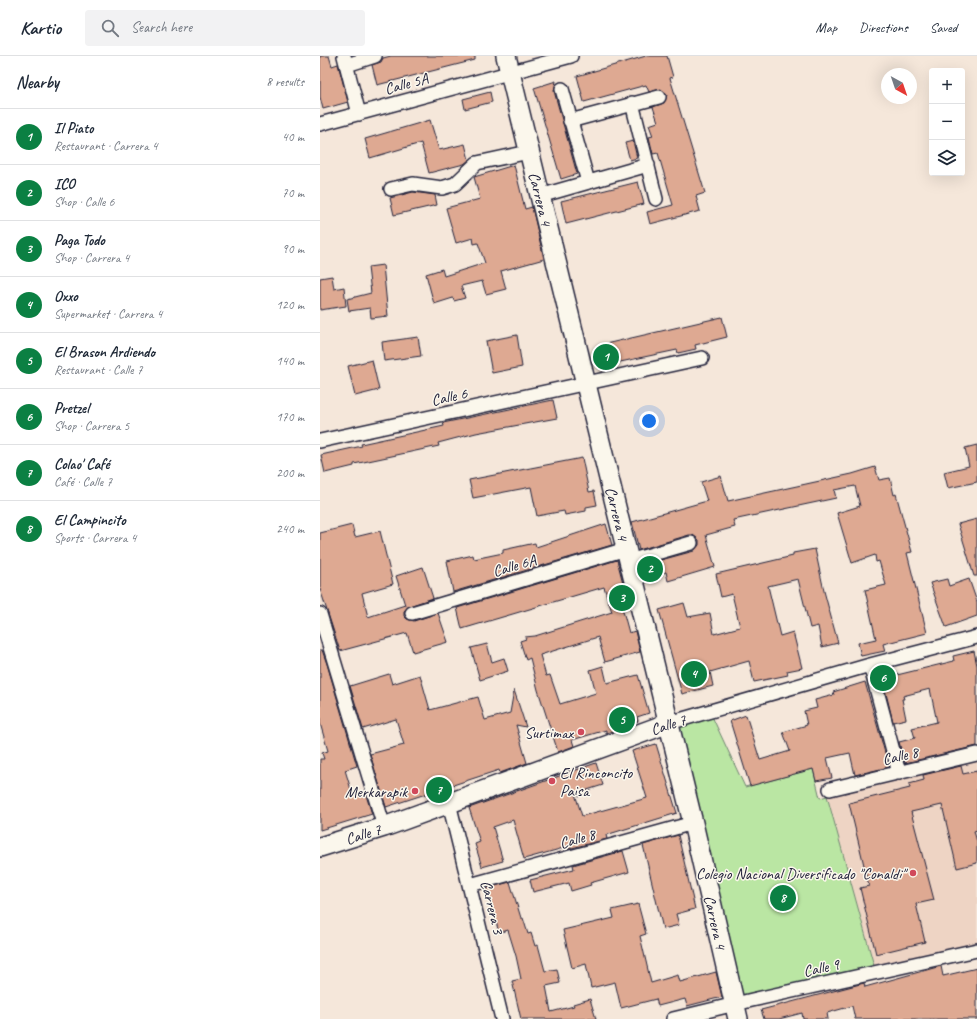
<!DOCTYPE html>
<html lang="en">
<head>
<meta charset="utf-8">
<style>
	body { margin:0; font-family:Caveat,sans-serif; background:#f2f2f3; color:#1f2937 }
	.controls { position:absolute; right:12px; top:12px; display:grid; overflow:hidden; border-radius:4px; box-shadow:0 4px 16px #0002 }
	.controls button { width:36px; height:36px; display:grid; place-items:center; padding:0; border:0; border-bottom:1px solid #e0e1e3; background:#fff; color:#1f2937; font:20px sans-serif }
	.compass { position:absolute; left:561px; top:12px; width:36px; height:36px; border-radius:50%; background:#fff; box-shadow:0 4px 16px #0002; rotate:140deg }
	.you { position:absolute; left:329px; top:365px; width:14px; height:14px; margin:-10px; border:3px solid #fff; border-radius:50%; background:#1a73e8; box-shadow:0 0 0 6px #1a73e833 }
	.badge { display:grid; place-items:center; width:26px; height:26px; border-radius:50%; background:#0b8043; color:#fff; font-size:13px; font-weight:700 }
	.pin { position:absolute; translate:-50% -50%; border:2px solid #fff; box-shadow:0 1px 4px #0006 }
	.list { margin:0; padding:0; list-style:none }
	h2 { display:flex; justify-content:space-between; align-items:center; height:52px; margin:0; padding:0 16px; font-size:17px }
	h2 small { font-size:13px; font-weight:400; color:#747a83 }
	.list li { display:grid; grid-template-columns:26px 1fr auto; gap:12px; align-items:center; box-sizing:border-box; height:56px; padding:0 16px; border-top:1px solid #e0e1e3 }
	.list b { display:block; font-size:15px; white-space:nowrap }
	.list p { margin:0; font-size:13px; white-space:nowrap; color:#747a83 }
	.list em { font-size:13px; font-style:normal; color:#747a83 }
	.icon { flex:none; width:22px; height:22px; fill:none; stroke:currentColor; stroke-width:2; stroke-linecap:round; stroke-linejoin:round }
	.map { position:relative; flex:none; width:657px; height:963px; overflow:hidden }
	header { display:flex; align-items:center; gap:24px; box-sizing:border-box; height:56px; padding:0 20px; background:#fff; border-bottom:1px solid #e0e1e3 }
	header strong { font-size:19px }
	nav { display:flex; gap:22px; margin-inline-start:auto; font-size:14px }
	.search { width:280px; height:36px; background:#f2f2f3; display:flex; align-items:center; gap:10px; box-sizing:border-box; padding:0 14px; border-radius:4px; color:#747a83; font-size:15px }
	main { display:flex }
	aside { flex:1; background:#fff }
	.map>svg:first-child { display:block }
	.built { fill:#eed4c4 }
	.pitch { fill:#bae6a3; stroke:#6e846f }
	.building { fill:#dea992; stroke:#22223b }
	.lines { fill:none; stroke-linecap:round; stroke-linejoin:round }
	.street-casing { stroke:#22223b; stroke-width:16 }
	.secondary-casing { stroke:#22223b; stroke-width:22 }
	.street { stroke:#fbf7ec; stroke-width:13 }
	.secondary { stroke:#fbf7ec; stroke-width:19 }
	.poi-dot { fill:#d1495b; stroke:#fbf7ec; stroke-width:1.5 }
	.labels { text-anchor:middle; stroke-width:3; stroke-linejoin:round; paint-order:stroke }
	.street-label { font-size:16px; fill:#22223b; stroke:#fbf7ec }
	.poi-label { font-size:16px; fill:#22223b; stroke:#fbf7ec; text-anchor:end }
</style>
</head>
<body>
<header>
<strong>Kartio</strong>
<div class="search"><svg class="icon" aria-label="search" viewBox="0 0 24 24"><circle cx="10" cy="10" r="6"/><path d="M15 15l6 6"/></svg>Search here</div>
<nav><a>Map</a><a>Directions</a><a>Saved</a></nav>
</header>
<main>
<aside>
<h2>Nearby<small>8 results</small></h2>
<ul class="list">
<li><span class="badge">1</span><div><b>Il Piato</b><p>Restaurant · Carrera 4</p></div><em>40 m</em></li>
<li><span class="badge">2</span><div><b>ICO</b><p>Shop · Calle 6</p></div><em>70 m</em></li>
<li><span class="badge">3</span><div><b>Paga Todo</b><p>Shop · Carrera 4</p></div><em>90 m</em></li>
<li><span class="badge">4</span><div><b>Oxxo</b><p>Supermarket · Carrera 4</p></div><em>120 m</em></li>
<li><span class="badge">5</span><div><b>El Brason Ardiendo</b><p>Restaurant · Calle 7</p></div><em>140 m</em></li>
<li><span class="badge">6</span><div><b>Pretzel</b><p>Shop · Carrera 5</p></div><em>170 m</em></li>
<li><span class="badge">7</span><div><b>Colao' Café</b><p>Café · Calle 7</p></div><em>200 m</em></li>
<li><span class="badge">8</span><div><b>El Campincito</b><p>Sports · Carrera 4</p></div><em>240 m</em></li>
</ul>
</aside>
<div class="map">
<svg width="657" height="963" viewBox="0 0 657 963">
	<rect width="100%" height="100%" fill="#f5e7da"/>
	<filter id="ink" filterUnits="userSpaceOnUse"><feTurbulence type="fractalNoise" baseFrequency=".025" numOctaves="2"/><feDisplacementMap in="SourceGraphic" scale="8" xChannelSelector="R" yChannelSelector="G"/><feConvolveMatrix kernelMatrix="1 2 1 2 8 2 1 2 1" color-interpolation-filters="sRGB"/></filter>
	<g filter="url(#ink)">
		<path class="built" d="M 657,698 L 657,894 L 556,917 L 507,740 L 510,733 Z"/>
		<path class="pitch" d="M 390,656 L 425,731 L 493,713 L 500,742 L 507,740 L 556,917 L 415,948 L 349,667 Z"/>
		<path class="building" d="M 0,0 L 9,0 L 12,10 L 18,8 L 28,46 L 3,53 L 0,41 Z
			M 71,0 L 155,0 L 155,4 L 57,29 L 52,9 L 61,6 L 63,2 Z
			M 326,0 L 347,0 L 353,21 L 350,22 L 385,137 L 376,140 L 380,155 L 330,168 L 327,156 L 353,149 L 338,97 L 333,98 L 329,81 L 333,80 L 329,69 L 338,66 L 333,51 L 344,47 L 347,39 L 341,33 L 329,36 L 326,29 L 264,46 L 257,20 Z
			M 236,25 L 234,35 L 257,118 L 241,123 L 214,32 Z
			M 170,36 L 172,46 L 145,53 L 143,43 Z
			M 110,64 L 119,94 L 145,88 L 149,104 L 144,108 L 109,117 L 101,87 L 50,102 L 45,83 Z
			M 313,85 L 317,102 L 310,104 L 305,87 Z
			M 194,109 L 205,153 L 212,151 L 224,203 L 181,215 L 186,233 L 166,238 L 162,225 L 141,230 L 145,242 L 134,245 L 133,242 L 114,248 L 106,218 L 122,213 L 124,220 L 165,207 L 158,187 L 154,188 L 153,182 L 136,187 L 126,152 L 160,143 L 154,121 Z
			M 318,126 L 324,148 L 246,168 L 241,145 Z
			M 93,136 L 115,139 L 117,149 L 74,159 L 70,142 Z
			M 63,209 L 68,260 L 51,262 L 50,252 L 29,255 L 27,243 L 51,237 L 48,211 Z
			M 12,220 L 14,233 L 24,231 L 26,250 L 0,254 L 0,222 Z
			M 402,261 L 407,281 L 375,289 L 376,293 L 358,297 L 357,294 L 286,309 L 281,289 Z
			M 197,279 L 202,311 L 172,317 L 166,285 Z
			M 98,281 L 101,300 L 64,305 L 62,286 Z
			M 52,304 L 59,334 L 35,340 L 28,310 Z
			M 233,344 L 237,362 L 156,377 L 118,387 L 119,390 L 34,408 L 34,410 L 5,417 L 1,399 L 42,390 L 41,388 L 124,370 L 123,367 Z
			M 657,389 L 657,426 L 628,432 L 624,416 L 649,410 L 645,392 Z
			M 262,402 L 269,436 L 274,435 L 277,449 L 266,451 L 266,455 L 245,459 L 244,455 L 217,460 L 211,431 L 153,442 L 149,424 Z
			M 555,411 L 559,424 L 570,422 L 574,439 L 576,438 L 592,496 L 587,497 L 607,577 L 563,588 L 565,595 L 541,600 L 538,587 L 556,583 L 545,534 L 566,529 L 559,505 L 556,506 L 555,499 L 532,507 L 517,457 L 540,450 L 535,430 L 514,434 L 516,442 L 413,464 L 415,471 L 386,479 L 395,511 L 348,525 L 346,516 L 329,520 L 326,508 L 374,495 L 379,489 L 379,484 L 373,479 L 369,479 L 319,494 L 312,466 L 387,445 L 381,426 L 401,420 L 408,445 L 532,418 Z
			M 657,463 L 657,520 L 654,520 L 638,468 Z
			M 286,468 L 292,489 L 133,536 L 127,505 L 153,499 L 154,503 L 183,497 L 183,494 L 215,487 L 216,491 Z
			M 32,469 L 35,481 L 60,475 L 73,528 L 42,537 L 48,561 L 85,549 L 76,520 L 103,511 L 113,542 L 89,550 L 84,555 L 84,560 L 87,563 L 94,565 L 118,557 L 128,586 L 93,596 L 87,577 L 20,595 L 0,533 L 0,477 Z
			M 495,493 L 504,535 L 518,587 L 502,591 L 498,570 L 490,572 L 478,523 L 448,530 L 460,580 L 473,576 L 482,612 L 467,615 L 468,619 L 434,626 L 429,605 L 390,616 L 393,630 L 362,638 L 339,554 L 364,547 L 368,561 L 390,557 L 394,578 L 420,571 L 412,538 L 401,541 L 396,518 L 473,500 L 473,497 Z
			M 297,504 L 309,550 L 302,552 L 305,562 L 309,577 L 315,575 L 320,596 L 285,606 L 278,581 L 220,599 L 226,620 L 230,619 L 240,648 L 276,637 L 270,614 L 283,610 L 287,627 L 318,619 L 329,657 L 317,661 L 318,665 L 297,672 L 297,674 L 286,677 L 286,674 L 252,684 L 254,690 L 238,696 L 218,634 L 210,602 L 206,604 L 200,585 L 206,583 L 205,581 L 215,580 L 292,556 L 284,531 L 142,573 L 137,552 Z
			M 627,523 L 629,530 L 649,523 L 657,546 L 657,560 L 626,571 L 610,527 Z
			M 167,588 L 172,606 L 184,602 L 188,615 L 160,624 L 151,592 Z
			M 0,594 L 2,594 L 7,608 L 37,710 L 25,714 L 33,740 L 45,736 L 52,758 L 0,774 L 0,703 L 4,703 L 2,697 L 8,695 L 0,667 Z
			M 654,595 L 657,610 L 657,690 L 585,707 L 579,686 L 595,682 L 592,672 L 617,666 L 610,633 L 583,640 L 584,643 L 582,643 L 586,663 L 573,666 L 562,621 L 577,616 L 577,619 L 634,605 L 633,600 Z
			M 69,618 L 72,628 L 100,619 L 110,654 L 158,641 L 165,664 L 190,657 L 194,634 L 206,671 L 196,669 L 207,707 L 180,717 L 179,714 L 66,751 L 50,698 L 84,689 L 76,663 L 43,673 L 30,630 Z
			M 545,626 L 569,711 L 535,719 L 530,697 L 507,702 L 512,722 L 496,725 L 493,713 L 430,730 L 410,665 L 426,659 L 440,704 L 470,695 L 463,676 L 487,669 L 484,655 L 497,652 L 495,644 L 514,639 L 513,636 Z
			M 336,688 L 357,757 L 286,779 L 287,783 L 248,793 L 247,791 L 204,803 L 193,764 L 173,771 L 183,805 L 162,811 L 155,788 L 160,786 L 149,752 L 276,707 L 283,729 L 267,734 L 268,737 L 258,740 L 258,737 L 255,738 L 262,760 L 327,742 L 312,695 Z
			M 641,710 L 643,718 L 657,715 L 657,774 L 654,775 L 657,786 L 657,807 L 637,812 L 622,749 L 591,756 L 614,844 L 596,848 L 605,886 L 556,898 L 540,832 L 549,830 L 529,747 L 590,732 L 589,728 L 604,724 L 603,719 Z
			M 358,779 L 375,853 L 356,858 L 359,869 L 343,873 L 323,789 Z
			M 303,795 L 309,816 L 270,827 L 271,829 L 251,835 L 249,827 L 213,836 L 210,824 L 254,813 L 253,809 Z
			M 190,826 L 201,862 L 203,862 L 208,878 L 211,877 L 215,890 L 218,889 L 225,915 L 237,913 L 240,927 L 226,930 L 231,956 L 254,950 L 253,948 L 270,943 L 276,963 L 201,963 L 192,925 L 201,923 L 196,900 L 188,874 L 179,877 L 167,832 Z
			M 318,848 L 326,878 L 320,880 L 331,927 L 358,919 L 360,926 L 396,916 L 402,941 L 367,950 L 365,943 L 338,950 L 336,943 L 301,952 L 295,926 L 271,932 L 266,908 L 252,912 L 243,874 L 294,862 L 292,854 Z
			M 621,910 L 623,920 L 657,912 L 657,963 L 535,963 L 532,950 L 507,957 L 508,963 L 483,963 L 482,957 L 459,963 L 444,963 L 441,954 L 544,927 L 545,931 Z"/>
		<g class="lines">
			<g class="street-casing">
				<path id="street" d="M 24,0 L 39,58
					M 27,9 L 55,0
					M 242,33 L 268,126
					M 312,47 L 336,143
					M 250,65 L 339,41
					M 0,68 L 251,0
					M 71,133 L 93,128 L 122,132 L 135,128 L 157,107 L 209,96
					M 220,140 L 328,109
					M 0,385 L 382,302
					M 309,505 L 371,487
					M 92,557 L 306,493
					M 0,558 L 64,771
					M 550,609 L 579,717
					M 349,667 L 550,609 L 657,581
					M 510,733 L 657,698
					M 129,747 L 182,963
					M 150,829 L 373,767
					M 353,963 L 432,944 L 657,894"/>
			</g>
			<g class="secondary-casing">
				<g id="secondary">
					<path id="s1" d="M 186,0 L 373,767 L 418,963"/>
					<path id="s2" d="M 0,791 L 64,771 L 349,667"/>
				</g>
			</g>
			<use href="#street" class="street"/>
			<use href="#secondary" class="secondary"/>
		</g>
	</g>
	<g class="poi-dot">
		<circle cx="261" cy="676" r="4"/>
		<circle cx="232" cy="725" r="4"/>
		<circle cx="95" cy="735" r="4"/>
		<circle cx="593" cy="817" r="4"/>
	</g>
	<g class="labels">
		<g class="street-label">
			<text transform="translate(86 27) rotate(-15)" y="6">Calle 5A</text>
			<text dy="6" stroke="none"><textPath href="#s1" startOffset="147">Carrera 4</textPath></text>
			<text transform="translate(129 340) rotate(-12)" y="6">Calle 6</text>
			<text dy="6" stroke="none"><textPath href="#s1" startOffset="471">Carrera 4</textPath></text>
			<text transform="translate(194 509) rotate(-16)" y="6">Calle 6A</text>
			<text transform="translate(348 668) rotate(-18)" y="6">Calle 7</text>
			<text transform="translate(580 699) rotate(-13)" y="6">Calle 8</text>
			<text dy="6" stroke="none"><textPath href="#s2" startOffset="45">Calle 7</textPath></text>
			<text transform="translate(257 782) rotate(-16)" y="6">Calle 8</text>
			<text transform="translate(173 851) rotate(76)" y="6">Carrera 3</text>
			<text dy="6" stroke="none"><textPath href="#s1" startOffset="891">Carrera 4</textPath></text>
			<text transform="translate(501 911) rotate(-12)" y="6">Calle 9</text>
		</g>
		<g class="poi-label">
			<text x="253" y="682">Surtimax</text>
			<text x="240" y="722" text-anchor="start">El Rinconcito<tspan x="240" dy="18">Paisa</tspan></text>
			<text x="87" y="741">Merkarapik</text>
			<text x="585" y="823">Colegio Nacional Diversificado "Conaldi"</text>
		</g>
	</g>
</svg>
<div class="controls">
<button>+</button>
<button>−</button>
<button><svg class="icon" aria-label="layers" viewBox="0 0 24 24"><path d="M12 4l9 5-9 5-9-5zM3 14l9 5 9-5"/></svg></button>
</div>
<svg class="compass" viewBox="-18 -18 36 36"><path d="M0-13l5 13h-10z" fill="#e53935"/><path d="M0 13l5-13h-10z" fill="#747a83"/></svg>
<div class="you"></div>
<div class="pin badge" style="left:286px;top:301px">1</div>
<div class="pin badge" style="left:330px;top:513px">2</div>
<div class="pin badge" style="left:302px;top:542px">3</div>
<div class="pin badge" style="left:374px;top:618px">4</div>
<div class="pin badge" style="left:302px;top:664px">5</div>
<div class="pin badge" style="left:563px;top:622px">6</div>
<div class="pin badge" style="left:119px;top:734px">7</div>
<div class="pin badge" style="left:463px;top:842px">8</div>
</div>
</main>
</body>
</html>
